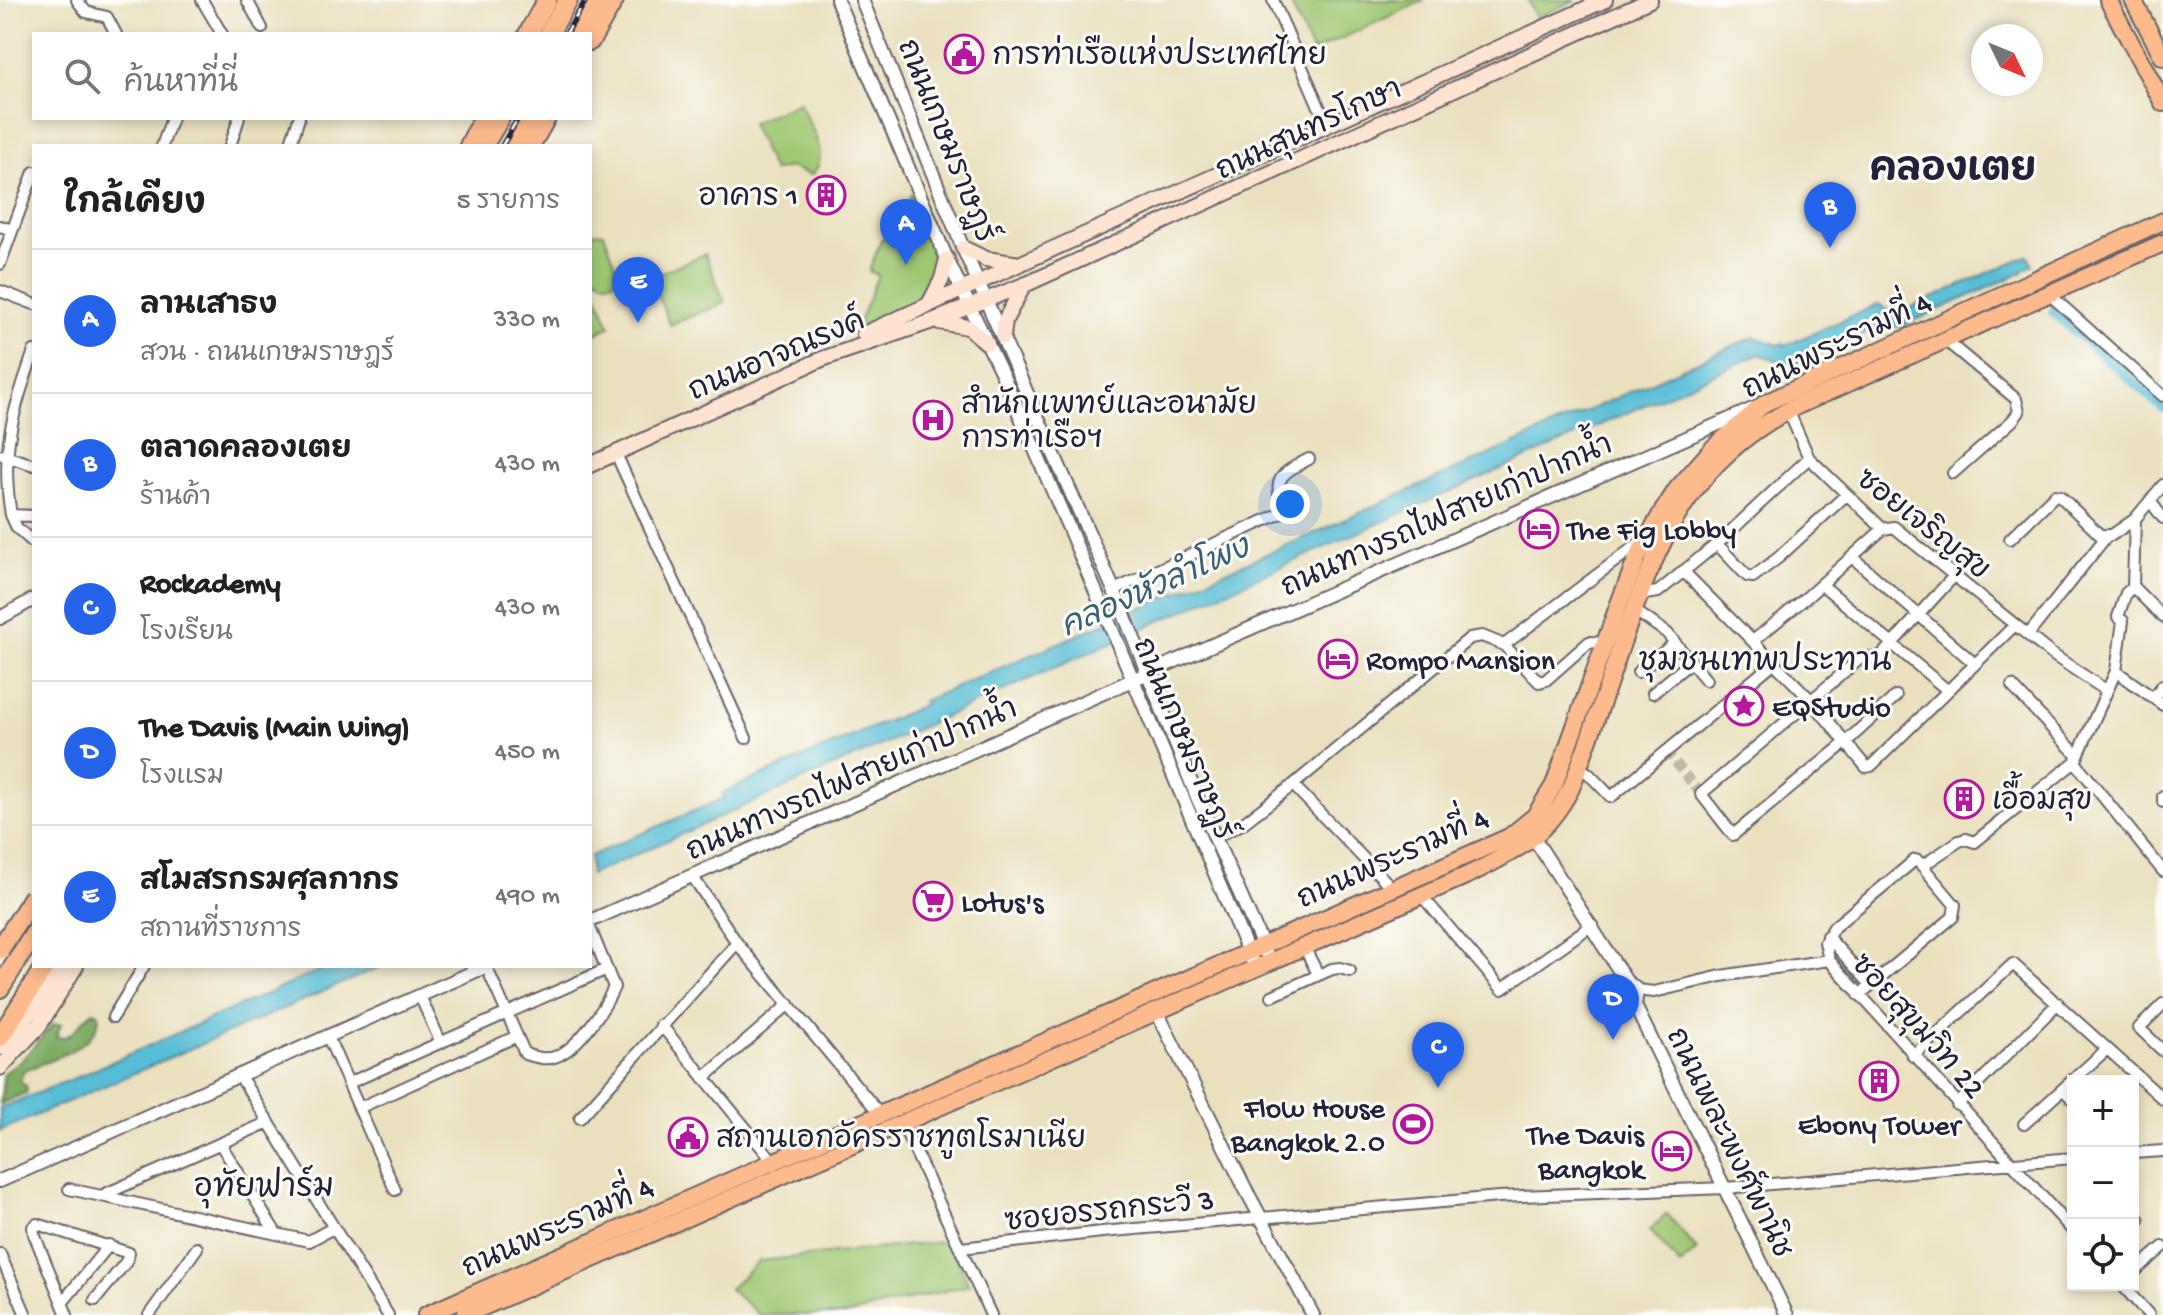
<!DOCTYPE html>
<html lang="th">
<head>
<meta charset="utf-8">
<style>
	body { margin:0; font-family:"Gochi Hand","Playpen Sans Thai",sans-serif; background:#f2f2f2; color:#202124 }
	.controls { position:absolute; right:24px; bottom:24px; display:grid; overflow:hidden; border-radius:0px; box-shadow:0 4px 12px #0003 }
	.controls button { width:72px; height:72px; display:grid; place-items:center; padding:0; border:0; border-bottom:2px solid #e0e0e0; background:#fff; color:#202124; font:40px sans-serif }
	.compass { position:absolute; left:1971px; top:24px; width:72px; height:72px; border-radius:50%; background:#fff; box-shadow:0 4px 12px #0003; rotate:133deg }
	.you { position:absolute; left:1290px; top:504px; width:28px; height:28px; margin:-20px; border:6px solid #fff; border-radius:50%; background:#1a73e8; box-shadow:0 0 0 12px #1a73e833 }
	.badge { display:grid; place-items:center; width:52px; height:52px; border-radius:50%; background:#2563eb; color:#fff; font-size:26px; font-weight:700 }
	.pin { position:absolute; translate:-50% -66px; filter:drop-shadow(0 2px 4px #0008) }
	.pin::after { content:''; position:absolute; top:42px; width:28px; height:24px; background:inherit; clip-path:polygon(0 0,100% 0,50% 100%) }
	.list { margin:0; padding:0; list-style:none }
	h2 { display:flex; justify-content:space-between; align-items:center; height:104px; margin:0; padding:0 32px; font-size:34px }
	h2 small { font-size:26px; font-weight:400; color:#757577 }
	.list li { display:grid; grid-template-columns:52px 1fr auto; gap:24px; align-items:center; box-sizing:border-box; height:144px; padding:0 32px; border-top:2px solid #e0e0e0 }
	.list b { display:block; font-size:30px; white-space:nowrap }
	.list p { margin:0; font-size:26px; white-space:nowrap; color:#757577 }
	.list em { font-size:26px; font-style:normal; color:#757577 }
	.icon { flex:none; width:44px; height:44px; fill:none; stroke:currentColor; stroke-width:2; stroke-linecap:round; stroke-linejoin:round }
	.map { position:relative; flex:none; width:2163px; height:1315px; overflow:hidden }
	.search { position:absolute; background:#fff; box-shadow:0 4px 12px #0003; left:32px; top:32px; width:560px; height:88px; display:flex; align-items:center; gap:20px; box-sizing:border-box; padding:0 28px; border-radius:0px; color:#757577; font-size:30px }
	.panel { position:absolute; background:#fff; box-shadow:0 4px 12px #0003; left:32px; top:144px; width:560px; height:824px; border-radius:0px }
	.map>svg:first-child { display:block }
	.green { fill:#9ec772; stroke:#607456; stroke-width:2 }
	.forest { fill:#7eac64; stroke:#506750; stroke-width:2 }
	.water { fill:#57bdd5; stroke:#3c7088; stroke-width:2 }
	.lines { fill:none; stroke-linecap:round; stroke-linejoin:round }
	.canal { stroke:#57bdd5; stroke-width:10 }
	.minor-tunnel { stroke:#c2baa4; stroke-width:10; stroke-dasharray:10 5; stroke-linecap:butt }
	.minor-casing { stroke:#686469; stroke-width:14 }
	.tertiary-casing { stroke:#686469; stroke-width:16 }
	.secondary-casing { stroke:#686469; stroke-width:18 }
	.primary-casing { stroke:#686469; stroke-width:20 }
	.motorway-casing { stroke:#686469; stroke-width:22 }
	.minor { stroke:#fff; stroke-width:10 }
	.tertiary { stroke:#fff; stroke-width:12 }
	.secondary { stroke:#fee3d1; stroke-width:14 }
	.primary { stroke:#fcba8d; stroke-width:16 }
	.motorway { stroke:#fcba8d; stroke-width:18 }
	.rail-casing { stroke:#22223b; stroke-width:6 }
	.rail { stroke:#fdfcf7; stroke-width:3; stroke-dasharray:9; stroke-linecap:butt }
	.motorway-bridge-casing { stroke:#686469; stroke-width:22; stroke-linecap:butt }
	.motorway-bridge { stroke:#fcba8d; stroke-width:18 }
	.labels { text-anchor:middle; stroke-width:6; stroke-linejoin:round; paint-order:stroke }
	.poi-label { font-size:30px; fill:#22223b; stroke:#fdfcf7; text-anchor:start }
	.street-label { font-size:30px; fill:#22223b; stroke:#fdfcf7 }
	.water-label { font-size:32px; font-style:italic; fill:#376079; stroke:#fdfcf7 }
	.neighbourhood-label { font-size:32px; fill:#22223b; stroke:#fdfcf7 }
	.district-label { font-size:38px; font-weight:bold; fill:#22223b; stroke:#fdfcf7 }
</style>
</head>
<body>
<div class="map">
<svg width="2163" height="1315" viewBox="0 0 2163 1315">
	<rect width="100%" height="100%" fill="#fdfcf7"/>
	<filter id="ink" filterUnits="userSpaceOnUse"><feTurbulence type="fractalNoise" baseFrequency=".0125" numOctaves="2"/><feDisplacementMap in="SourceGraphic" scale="16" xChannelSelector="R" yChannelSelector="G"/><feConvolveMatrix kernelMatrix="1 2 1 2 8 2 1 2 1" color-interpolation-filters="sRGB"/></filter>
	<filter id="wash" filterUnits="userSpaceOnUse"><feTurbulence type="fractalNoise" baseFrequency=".006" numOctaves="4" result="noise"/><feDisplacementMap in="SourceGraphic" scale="32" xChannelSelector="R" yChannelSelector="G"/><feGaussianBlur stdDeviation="1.8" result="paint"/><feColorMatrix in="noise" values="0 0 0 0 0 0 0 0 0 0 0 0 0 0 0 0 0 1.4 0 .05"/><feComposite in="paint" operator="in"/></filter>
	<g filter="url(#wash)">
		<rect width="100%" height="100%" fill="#eae0be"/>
		<path class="green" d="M 1289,0 L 1425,0 L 1312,52 Z
			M 1528,0 L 1576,0 L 1536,18 Z
			M 799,102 C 808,123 833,156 811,175 L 789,167 L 773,171 L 751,123 Z
			M 911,194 C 919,211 939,243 940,261 C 941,273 930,287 925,298 L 857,327 L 878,275 L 869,271 L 882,238 L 892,241 Z
			M 594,232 L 604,233 L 619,274 L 614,281 L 605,282 L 590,274 L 590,239 Z
			M 705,254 L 725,303 L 670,325 L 650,277 Z
			M 598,296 L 610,326 L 590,337 L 590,299 Z
			M 1667,1214 L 1697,1250 L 1680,1265 L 1650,1230 Z
			M 949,1241 L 969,1285 L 846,1315 L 760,1315 L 729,1289 L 759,1261 Z"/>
		<path class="forest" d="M 94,1011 L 98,1013 C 105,1043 46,1063 24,1070 L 20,1081 L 27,1087 L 27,1092 L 0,1104 L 4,1073 L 22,1060 L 53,1024 L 61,1024 L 56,1037 C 75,1041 79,1019 94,1011 Z"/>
		<path class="water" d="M 2028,255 L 2033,265 L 2023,270 L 2023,272 L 1900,327 L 1886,324 L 1791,365 L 1759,354 L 590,875 L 590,856 L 724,798 L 722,793 L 924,705 L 923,701 L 1299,540 L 1732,346 L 1754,337 L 1779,345 L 1783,343 L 1785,346 L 1879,304 L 1887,310 L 1901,312 Z
			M 330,966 L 382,966 L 0,1131 L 0,1108 L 82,1075 Z"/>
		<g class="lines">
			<path class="canal" d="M 2053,312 L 2163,408"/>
		</g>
	</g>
	<g filter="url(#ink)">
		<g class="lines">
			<path class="minor-tunnel" d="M 1666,751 L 1701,794"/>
			<g class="minor-casing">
				<path id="minor" d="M 77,0 L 86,12 L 107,17 L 116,34
					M 202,0 L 222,34
					M 247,0 L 262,28
					M 1273,0 L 1327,125
					M 162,146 L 172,118
					M 230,146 L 239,118
					M 290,146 L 299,118
					M 0,226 L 12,230
					M 0,264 L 34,172
					M 0,291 L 34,304
					M 2049,294 L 2163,396
					M 1945,340 L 2016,399 L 2019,412 L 2012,421 L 1953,473
					M 34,351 C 13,412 0,450 11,515 L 34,516
					M 1788,410 L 1809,458 L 1883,529 L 1894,527 L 2050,653 L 2107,691
					M 616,454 L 746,738
					M 2,455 L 34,465
					M 2163,485 L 2135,519 L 2133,587 L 2163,617
					M 2150,501 L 2163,518
					M 1285,512 C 1271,479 1280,474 1309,459
					M 11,515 L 17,528 L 34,543
					M 2010,539 L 2055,495 L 2060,496 L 2100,535 L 2112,535 L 2135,519
					M 1717,544 L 1747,576 L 1753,577 L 1778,558 L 1846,495
					M 1852,557 L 1975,664
					M 1683,571 L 1811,700 L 1866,767 L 1871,766 L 2015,625
					M 1821,584 L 1947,690
					M 1114,590 L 1294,507
					M 1639,595 L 1658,592 L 1717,544 L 1809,458
					M 1634,610 L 1667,633 L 1706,680
					M 2028,635 L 2106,537
					M 1753,641 L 1807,597 L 1883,529
					M 1504,645 L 1646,538
					M 2116,671 L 2163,705
					M 1638,672 L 1675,643
					M 2012,686 L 2077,755
					M 1653,693 L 1691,662
					M 1896,696 L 1845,743 L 1733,835 L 1701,794 L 1862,657 L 1879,658 L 1954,576
					M 2153,698 L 2163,685
					M 2075,762 L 2163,871
					M 1579,768 L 1588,773 L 1611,797 L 1775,662
					M 1293,785 L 1393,889
					M 2163,796 L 2163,802
					M 1214,838 L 1242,824 L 1293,785 L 1470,638 L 1482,636 L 1504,645 L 1539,682 L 1546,680 L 1589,642 L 1605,643
					M 1922,866 L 1959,841 L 1966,839 L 1975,842 L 1981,837 L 2075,762 L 2116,671 L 2123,621 L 2118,617 L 2126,593 L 2133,587
					M 693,877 L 737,943 L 880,1114
					M 1421,895 L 1502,989 L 1592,925
					M 1827,936 L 1871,985
					M 1304,947 L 1318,974
					M 1829,960 L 1825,942 L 1834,927 L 1915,860 L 1918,861 L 1955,905 L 1953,917 L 1859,995
					M 486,966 L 525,1054 C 536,1057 547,1061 557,1056 C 579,1047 605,1008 614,987 L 590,928
					M 1637,990 L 1654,992 L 1721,976 L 1829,960 L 2073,1231
					M 420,996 L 441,1043
					M 1272,996 L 1332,969 L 1340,968 L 1350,971
					M 2163,1004 L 2139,1028 L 2163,1051
					M 113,1017 L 144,966
					M 661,1025 L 773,1161
					M 328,1037 L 395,1190
					M 1913,1056 L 2013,964 L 2163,1099
					M 240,1076 L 388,1315
					M 704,1078 L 789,1004
					M 349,1083 L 607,969
					M 2063,1090 L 2073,1099
					M 1957,1105 L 2058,1003
					M 359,1108 L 517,1036
					M 580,1118 L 737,943
					M 902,1123 L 991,1315
					M 2024,1124 L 2107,1049
					M 221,1145 L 276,1233
					M 2133,1153 L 2163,1151
					M 69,1189 L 309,1241 L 333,1228
					M 103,1195 L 269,1122
					M 2133,1214 L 2139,1220
					M 961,1248 L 1102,1232 L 1499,1197 L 1725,1188 L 2073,1158
					M 0,1254 L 26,1315
					M 2133,1273 L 2163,1247
					M 2122,1285 L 2149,1315
					M 62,1303 L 109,1245
					M 67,1315 L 34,1234 L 33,1227 L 37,1224 L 129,1253 L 126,1262 L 95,1300
					M 149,1315 L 197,1248"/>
			</g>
			<g class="tertiary-casing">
				<path id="tertiary" d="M 837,0 L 947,259 L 1003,376 L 1068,526 L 1251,959
					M 862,0 L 963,248 L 1120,604 L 1197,797 L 1270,962
					M 0,618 L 34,599
					M 1534,838 L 1626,981 L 1637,990 L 1635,1006 L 1787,1315
					M 590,921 L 1148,673 L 1755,408
					M 1157,1012 L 1245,1188 L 1313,1315
					M 0,1181 L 487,966"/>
			</g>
			<g class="secondary-casing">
				<path id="secondary" d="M 963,248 L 986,259 L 1020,264
					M 928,306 L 942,279 L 947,259
					M 939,322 L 968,327 L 987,343
					M 864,334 L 1605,0
					M 1003,337 L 1005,320 L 1024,285
					M 590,465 L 822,359 L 930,322 L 1029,283 L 1650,0
					M 0,1048 L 18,1031 L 63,966
					M 0,1068 L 39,1026 L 76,966"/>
			</g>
			<g class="primary-casing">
				<path id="primary" d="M 2108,0 L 2163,103
					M 2133,0 L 2163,57
					M 426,1315 L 1509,837 L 1535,816 L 1554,785 L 1620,601 L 1637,558 L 1661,514 L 1677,489 L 1713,448 L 1765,403 L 2163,221
					M 465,1315 L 1470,874 C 1517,851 1547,835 1571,788 C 1589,740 1606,692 1622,643 C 1659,539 1692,457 1799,405 L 2163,243"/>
			</g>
			<g class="motorway-casing">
				<path id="motorway" d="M 528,34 L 547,0
					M 549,34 L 568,0
					M 579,34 L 599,0
					M 590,41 L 614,0
					M 469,146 L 483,118
					M 483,146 L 500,118
					M 514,146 L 530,118
					M 530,146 L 546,118
					M 0,988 L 34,934
					M 0,1037 L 45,966"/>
			</g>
			<use href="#minor" class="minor"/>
			<use href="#tertiary" class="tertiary"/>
			<use href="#secondary" class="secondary"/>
			<use href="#primary" class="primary"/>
			<use href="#motorway" class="motorway"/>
			<g class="rail-casing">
				<path id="rail" d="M 566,34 L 586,0
					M 502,146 L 518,118
					M 0,937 L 34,904"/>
			</g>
			<use href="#rail" class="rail"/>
			<g class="motorway-bridge-casing">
				<path id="motorway-bridge" d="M 0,949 L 34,896"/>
			</g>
			<use href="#motorway-bridge" class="motorway-bridge"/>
		</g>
	</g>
	<defs>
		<g id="civic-ring" transform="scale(2)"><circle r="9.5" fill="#fdfcf7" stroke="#b5179e" stroke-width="1.5"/><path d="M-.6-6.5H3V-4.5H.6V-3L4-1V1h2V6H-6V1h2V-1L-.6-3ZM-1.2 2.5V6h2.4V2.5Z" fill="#b5179e"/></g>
		<g id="building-ring" transform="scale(2)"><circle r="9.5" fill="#fdfcf7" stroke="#b5179e" stroke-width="1.5"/><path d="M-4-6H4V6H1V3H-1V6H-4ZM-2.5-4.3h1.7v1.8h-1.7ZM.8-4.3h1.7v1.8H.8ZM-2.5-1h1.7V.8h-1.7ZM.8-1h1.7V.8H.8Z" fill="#b5179e"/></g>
		<g id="hospital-ring" transform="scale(2)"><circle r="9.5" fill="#fdfcf7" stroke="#b5179e" stroke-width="1.5"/><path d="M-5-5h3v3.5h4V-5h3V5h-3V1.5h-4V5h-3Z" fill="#b5179e"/></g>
		<g id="hotel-ring" transform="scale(2)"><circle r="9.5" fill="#fdfcf7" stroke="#b5179e" stroke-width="1.5"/><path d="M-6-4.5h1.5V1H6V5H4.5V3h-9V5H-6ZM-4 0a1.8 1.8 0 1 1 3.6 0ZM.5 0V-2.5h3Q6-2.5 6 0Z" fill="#b5179e"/></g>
		<g id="sight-ring" transform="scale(2)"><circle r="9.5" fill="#fdfcf7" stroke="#b5179e" stroke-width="1.5"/><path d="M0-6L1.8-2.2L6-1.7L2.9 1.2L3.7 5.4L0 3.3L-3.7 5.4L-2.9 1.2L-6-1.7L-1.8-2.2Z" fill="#b5179e"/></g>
		<g id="supermarket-ring" transform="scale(2)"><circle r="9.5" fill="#fdfcf7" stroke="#b5179e" stroke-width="1.5"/><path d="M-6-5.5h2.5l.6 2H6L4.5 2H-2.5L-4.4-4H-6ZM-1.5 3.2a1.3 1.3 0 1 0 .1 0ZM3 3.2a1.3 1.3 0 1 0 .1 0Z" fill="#b5179e"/></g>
		<g id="stadium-ring" transform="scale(2)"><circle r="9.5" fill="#fdfcf7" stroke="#b5179e" stroke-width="1.5"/><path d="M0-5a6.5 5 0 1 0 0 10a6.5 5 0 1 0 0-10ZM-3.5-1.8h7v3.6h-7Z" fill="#b5179e"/></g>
	</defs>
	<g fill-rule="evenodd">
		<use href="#civic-ring" x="964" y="54"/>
		<use href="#building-ring" x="826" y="195"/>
		<use href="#hospital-ring" x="933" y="420"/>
		<use href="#hotel-ring" x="1539" y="529"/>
		<use href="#hotel-ring" x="1338" y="659"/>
		<use href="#sight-ring" x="1744" y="706"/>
		<use href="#building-ring" x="1964" y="799"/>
		<use href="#supermarket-ring" x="933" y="901"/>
		<use href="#building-ring" x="1879" y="1081"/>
		<use href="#stadium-ring" x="1413" y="1124"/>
		<use href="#civic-ring" x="688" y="1137"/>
		<use href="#hotel-ring" x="1672" y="1151"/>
	</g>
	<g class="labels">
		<g class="poi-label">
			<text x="992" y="64">การท่าเรือแห่งประเทศไทย</text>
			<text x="798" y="205" text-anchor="end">อาคาร 1</text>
			<text x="961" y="413">สำนักแพทย์และอนามัย<tspan x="961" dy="34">การท่าเรือฯ</tspan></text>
			<text x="1567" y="539">The Fig Lobby</text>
			<text x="1366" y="669">Rompo Mansion</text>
			<text x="1772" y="716">EQStudio</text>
			<text x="1992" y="809">เอื้อมสุข</text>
			<text x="961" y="911">Lotus's</text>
			<text x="1385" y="1117" text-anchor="end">Flow House<tspan x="1385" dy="34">Bangkok 2.0</tspan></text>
			<text x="1879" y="1134" text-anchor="middle">Ebony Tower</text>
			<text x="1644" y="1144" text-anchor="end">The Davis<tspan x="1644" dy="34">Bangkok</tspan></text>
			<text x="716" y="1147">สถานเอกอัครราชทูตโรมาเนีย</text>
		</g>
		<g class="street-label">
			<text transform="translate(1308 128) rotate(-25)" y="10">ถนนสุนทรโกษา</text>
			<text transform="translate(948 140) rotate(68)" y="10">ถนนเกษมราษฎร์</text>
			<text transform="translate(1836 344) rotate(-26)" y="10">ถนนพระรามที่ 4</text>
			<text transform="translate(776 354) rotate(-23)" y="10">ถนนอาจณรงค์</text>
			<text transform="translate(1446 514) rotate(-24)" y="10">ถนนทางรถไฟสายเก่าปากน้ำ</text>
			<text transform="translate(1924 523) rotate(38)" y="10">ซอยเจริญสุข</text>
			<text transform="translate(1185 738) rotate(67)" y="10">ถนนเกษมราษฎร์</text>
			<text transform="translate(851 778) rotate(-24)" y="10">ถนนทางรถไฟสายเก่าปากน้ำ</text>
			<text transform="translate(1392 857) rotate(-24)" y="10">ถนนพระรามที่ 4</text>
			<text transform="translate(1919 1025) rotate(48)" y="10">ซอยสุขุมวิท 22</text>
			<text transform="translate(1731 1142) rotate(64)" y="10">ถนนพละพงศ์พานิช</text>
			<text transform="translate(1109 1209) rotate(-6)" y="10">ซอยอรรถกระวี 3</text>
			<text transform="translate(557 1226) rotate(-24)" y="10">ถนนพระรามที่ 4</text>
		</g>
		<g class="water-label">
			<text transform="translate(1154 585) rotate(-24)" y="11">คลองหัวลำโพง</text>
		</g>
		<g class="neighbourhood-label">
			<text x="1765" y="670">ชุมชนเทพประทาน</text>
			<text x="264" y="1196">อุทัยฟาร์ม</text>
		</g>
		<g class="district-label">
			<text x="1953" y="179">คลองเตย</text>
		</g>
	</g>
</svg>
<div class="controls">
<button>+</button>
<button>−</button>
<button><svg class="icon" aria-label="locate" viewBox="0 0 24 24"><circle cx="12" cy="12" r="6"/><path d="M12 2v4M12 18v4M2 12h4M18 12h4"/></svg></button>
</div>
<svg class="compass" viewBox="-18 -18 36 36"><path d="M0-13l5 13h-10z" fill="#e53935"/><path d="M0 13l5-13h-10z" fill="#757577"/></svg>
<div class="you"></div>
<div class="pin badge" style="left:906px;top:265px">A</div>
<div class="pin badge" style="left:1830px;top:248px">B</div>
<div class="pin badge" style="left:1438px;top:1088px">C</div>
<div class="pin badge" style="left:1613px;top:1040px">D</div>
<div class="pin badge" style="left:638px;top:323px">E</div>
<div class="search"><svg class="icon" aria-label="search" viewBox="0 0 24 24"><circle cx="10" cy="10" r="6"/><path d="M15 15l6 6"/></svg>ค้นหาที่นี่</div>
<section class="panel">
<h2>ใกล้เคียง<small>5 รายการ</small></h2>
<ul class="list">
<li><span class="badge">A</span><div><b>ลานเสาธง</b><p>สวน · ถนนเกษมราษฎร์</p></div><em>330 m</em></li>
<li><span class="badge">B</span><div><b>ตลาดคลองเตย</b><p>ร้านค้า</p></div><em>430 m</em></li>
<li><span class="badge">C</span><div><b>Rockademy</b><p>โรงเรียน</p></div><em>430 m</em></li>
<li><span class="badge">D</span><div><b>The Davis (Main Wing)</b><p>โรงแรม</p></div><em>450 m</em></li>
<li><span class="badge">E</span><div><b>สโมสรกรมศุลกากร</b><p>สถานที่ราชการ</p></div><em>490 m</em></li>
</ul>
</section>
</div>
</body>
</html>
